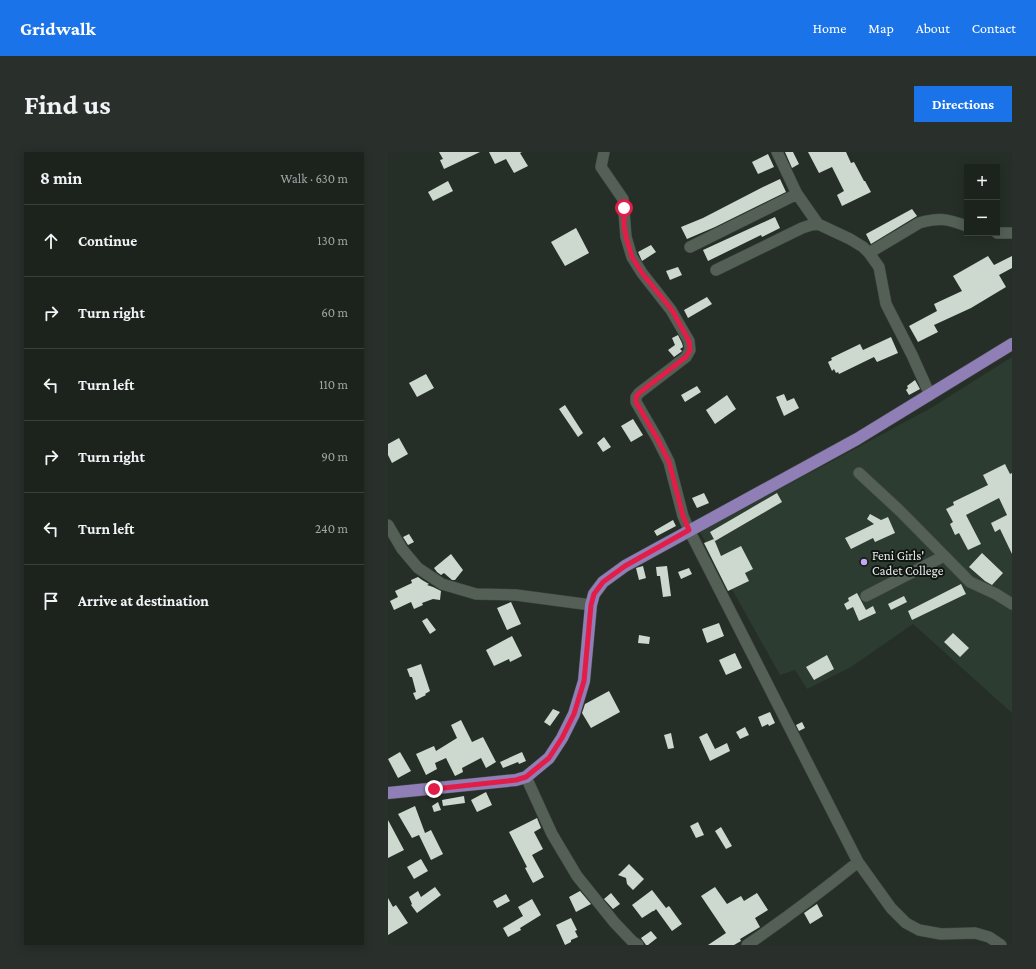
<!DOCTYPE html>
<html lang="en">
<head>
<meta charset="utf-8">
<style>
	body { margin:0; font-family:"Crimson Pro",serif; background:#292f2a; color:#f1f3f6 }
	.controls { position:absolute; right:12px; top:12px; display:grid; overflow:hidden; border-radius:0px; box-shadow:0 2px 10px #0003 }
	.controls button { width:36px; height:36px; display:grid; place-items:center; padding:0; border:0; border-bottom:1px solid #3a403b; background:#1c231d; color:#f1f3f6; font:20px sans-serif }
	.stop { position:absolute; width:12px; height:12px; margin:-9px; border:3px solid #e11d48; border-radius:50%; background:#fff }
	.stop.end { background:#e11d48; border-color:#fff; box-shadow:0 1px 4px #0008 }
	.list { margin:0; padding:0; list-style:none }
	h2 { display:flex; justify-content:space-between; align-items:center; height:52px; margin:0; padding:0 16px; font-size:17px }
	h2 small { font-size:13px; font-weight:400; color:#a0a4a4 }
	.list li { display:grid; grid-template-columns:26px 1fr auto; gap:12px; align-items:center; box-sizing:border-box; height:72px; padding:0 16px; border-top:1px solid #3a403b }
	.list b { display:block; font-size:15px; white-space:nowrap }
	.list em { font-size:13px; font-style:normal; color:#a0a4a4 }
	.icon { flex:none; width:22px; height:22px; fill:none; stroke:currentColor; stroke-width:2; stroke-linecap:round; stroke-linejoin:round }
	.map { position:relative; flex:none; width:624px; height:793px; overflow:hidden; border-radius:0px }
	header { display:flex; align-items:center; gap:24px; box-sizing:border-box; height:56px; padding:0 20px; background:#1a73e8; color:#fff }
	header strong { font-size:19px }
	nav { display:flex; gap:22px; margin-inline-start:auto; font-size:14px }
	.intro { display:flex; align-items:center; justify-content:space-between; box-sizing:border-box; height:96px; padding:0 24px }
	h1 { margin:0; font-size:28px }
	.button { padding:10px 18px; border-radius:0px; background:#1a73e8; color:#fff; font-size:14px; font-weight:700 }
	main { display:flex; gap:24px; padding:0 24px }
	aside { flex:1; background:#1c231d; border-radius:0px; box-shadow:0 2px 10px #0003 }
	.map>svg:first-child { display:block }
	.built { fill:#2d3c30 }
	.building { fill:#cdd9cf }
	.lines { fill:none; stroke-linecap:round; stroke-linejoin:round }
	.minor-casing { stroke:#424a43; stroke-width:12 }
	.major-casing { stroke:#424a43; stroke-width:13 }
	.minor { stroke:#545f56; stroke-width:11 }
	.major { stroke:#907fb7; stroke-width:12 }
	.route { stroke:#e11d48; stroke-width:5 }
	.poi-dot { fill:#c1a8f3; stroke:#111612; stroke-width:1.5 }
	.labels { text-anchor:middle; stroke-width:4; stroke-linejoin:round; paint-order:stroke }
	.poi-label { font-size:13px; fill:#e5ebe6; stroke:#111612; text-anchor:start }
</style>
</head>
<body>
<header>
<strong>Gridwalk</strong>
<nav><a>Home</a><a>Map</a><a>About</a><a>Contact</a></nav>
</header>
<div class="intro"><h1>Find us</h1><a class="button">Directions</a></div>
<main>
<aside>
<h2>8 min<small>Walk · 630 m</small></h2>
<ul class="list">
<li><svg class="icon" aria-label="ahead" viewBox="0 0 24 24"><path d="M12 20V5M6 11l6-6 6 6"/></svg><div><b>Continue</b></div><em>130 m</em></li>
<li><svg class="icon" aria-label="right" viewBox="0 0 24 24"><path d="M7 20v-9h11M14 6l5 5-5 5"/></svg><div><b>Turn right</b></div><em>60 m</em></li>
<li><svg class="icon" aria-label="left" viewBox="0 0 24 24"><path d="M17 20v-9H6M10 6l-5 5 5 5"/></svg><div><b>Turn left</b></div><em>110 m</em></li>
<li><svg class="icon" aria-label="right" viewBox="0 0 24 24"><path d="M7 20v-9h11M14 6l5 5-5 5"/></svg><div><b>Turn right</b></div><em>90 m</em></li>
<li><svg class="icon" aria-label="left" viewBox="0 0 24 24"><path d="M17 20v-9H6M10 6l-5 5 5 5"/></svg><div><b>Turn left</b></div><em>240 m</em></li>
<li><svg class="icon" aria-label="arrive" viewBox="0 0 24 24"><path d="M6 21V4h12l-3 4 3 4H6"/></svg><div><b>Arrive at destination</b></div></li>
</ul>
</aside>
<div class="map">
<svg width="624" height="793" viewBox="0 0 624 793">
	<rect width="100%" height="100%" fill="#252f27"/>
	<path class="built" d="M 624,205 L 624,561 L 525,472 L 463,515 L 419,537 L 407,518 L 392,523 L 312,380 L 543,256 Z"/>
	<path class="building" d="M 51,0 L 92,0 L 56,17 L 52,8 L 55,7 Z
		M 101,0 L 134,0 L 132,1 L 140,14 L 126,21 L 118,7 L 107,12 Z
		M 397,0 L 405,0 L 411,12 L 404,16 Z
		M 420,0 L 458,0 L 463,11 L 466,10 L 476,29 L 477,29 L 483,40 L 454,54 L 449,43 L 456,39 L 444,15 L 431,21 Z
		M 380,2 L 386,15 L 370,22 L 364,10 Z
		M 392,27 L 398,40 L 327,75 L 299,87 L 293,75 L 315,66 L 373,36 Z
		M 60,29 L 65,39 L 45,49 L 40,40 Z
		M 524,57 L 529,64 L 483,92 L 478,82 Z
		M 387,65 L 392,76 L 374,85 L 373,83 L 320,109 L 315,98 Z
		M 188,76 L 201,101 L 177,114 L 163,90 Z
		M 263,93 L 268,100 L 254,109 L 250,100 Z
		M 600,104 L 606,113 L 624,104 L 624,116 L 611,123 L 618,135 L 583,156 L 546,173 L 550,180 L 530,190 L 521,174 L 549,159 L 546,152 L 574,139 L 565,124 Z
		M 290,115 L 294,123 L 282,128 L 278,119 Z
		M 319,145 L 324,152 L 300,166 L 296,158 Z
		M 290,183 L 294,191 L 295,195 L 292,197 L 294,199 L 293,200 L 286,205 L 280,198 L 287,193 L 284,186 Z
		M 503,185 L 510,201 L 489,210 L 486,205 L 451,222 L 450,220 L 448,221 L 446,217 L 444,219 L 440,210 L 444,208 L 443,206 L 472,192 L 475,198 Z
		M 38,222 L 46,236 L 29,245 L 21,231 Z
		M 527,228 L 532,237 L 521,243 L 518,238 L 520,236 L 519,234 Z
		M 309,234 L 313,240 L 297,250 L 293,243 Z
		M 396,242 L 399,249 L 406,246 L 411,256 L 396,264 L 388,245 Z
		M 339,243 L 348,257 L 327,272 L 318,258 Z
		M 177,253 L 195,281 L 190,285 L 171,257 Z
		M 245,267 L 255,283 L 243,290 L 233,274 Z
		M 216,285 L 223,295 L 215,300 L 209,291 Z
		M 11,286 L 20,302 L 4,311 L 0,303 L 0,292 Z
		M 617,312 L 622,322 L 624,321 L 624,402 L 612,377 L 607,380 L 603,371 L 619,363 L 611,346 L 578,363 L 593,392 L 580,398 L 571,381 L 567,383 L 562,372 L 565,370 L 558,357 L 566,353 L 565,350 L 600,333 L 595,323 Z
		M 316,341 L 321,351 L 309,356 L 304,346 Z
		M 389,341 L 394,350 L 327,389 L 322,380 Z
		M 482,362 L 493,368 L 500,365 L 507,381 L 487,390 L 485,386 L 463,397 L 457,386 L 486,372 L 479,367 Z
		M 285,368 L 288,374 L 269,384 L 266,379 Z
		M 21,382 L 26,390 L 20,393 L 15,385 Z
		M 326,387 L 333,404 L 353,394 L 365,417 L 357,421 L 361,429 L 340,439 L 316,391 Z
		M 594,401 L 615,421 L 604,433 L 597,429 L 581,415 Z
		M 63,402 L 75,418 L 67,428 L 64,428 L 56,421 L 53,423 L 49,420 L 46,416 Z
		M 255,414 L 258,426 L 251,428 L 248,416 Z
		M 279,414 L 283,444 L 275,445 L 272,424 L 269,424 L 268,415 Z
		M 301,416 L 304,422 L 293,427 L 290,420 Z
		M 30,425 L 34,428 L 41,432 L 39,433 L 45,435 L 53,439 L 52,448 L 45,447 L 34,451 L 35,453 L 26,457 L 23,450 L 6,458 L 2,449 L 10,445 L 7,439 L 24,431 L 23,428 Z
		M 573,432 L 578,442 L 524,468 L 520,459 Z
		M 469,441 L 478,458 L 485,454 L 488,461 L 471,469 L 465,455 L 459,458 L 456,452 L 461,449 L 460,446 Z
		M 516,444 L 519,450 L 503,458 L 500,452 Z
		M 123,450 L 133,472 L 119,478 L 109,456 Z
		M 39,466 L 48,478 L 42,482 L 34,469 Z
		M 331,471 L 336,484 L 319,491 L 314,477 Z
		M 565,481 L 581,496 L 572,505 L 556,490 Z
		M 251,483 L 262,485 L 261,492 L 250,491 Z
		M 124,484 L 134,504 L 122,510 L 121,507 L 106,514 L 98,498 Z
		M 347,501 L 354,516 L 338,523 L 331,508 Z
		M 439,503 L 446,517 L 426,528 L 418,515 Z
		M 33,512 L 42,539 L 37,542 L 38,543 L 28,548 L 25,541 L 28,540 L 24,525 L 22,525 L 19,517 Z
		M 221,539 L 232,560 L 203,576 L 194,561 L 197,552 Z
		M 165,557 L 172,560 L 162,574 L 156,570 Z
		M 382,560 L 387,571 L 381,574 L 380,572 L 374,575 L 370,565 Z
		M 73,568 L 84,590 L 95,585 L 108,610 L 98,616 L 93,606 L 74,616 L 75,620 L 67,624 L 58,606 L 47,611 L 49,617 L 38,623 L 28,602 L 46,594 L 48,599 L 69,586 L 63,573 Z
		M 414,570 L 417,576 L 411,579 L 408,573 Z
		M 357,575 L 361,583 L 352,587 L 348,580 Z
		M 283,581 L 286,596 L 280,597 L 276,583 Z
		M 319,581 L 327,597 L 339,591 L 342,599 L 322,609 L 311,585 Z
		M 12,600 L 23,619 L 10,626 L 0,607 Z
		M 134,600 L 138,609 L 131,612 L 130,610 L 115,616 L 112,610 Z
		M 98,640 L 104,653 L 89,660 L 83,648 Z
		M 76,644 L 77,651 L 55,654 L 54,648 Z
		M 50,650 L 53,658 L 46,660 L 44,654 Z
		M 27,654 L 37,681 L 43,678 L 55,702 L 43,708 L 31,683 L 24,686 L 10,662 Z
		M 149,666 L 153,676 L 146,680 L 155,697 L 144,703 L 156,725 L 145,731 L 137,716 L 139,715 L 121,680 Z
		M 0,668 L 16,698 L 0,706 Z
		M 310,670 L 316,683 L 308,686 L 302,674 Z
		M 333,675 L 344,694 L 338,697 L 327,679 Z
		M 33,707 L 40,719 L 26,727 L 19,715 Z
		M 241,712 L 256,727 L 245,738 L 239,732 L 238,726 L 230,723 Z
		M 47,735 L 53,743 L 29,761 L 23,753 L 24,752 L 21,745 L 30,739 L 33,745 Z
		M 327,735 L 339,752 L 353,744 L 356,749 L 369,741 L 380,758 L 367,766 L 372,775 L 352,787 L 353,789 L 346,793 L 320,793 L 338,781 L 313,744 Z
		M 264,738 L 278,756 L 281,754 L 294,772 L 284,779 L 268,757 L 266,759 L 265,759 L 254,766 L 244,753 Z
		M 192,739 L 203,752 L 188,760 L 181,745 Z
		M 223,741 L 232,752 L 225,757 L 216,747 Z
		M 118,742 L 122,749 L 109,756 L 105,749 Z
		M 0,746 L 5,755 L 8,753 L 20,771 L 0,783 Z
		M 144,747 L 153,763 L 132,776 L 133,778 L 120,785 L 115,776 L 135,764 L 130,755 Z
		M 429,752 L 435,764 L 422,772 L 416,761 Z
		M 183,766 L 189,778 L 187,779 L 190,785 L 183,788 L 183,790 L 177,793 L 168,773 Z
		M 263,779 L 269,786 L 260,793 L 258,793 L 253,786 Z"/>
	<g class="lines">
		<g class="minor-casing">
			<path id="minor" d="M 216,0 L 213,15 L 235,47 L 238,85 L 244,105 L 254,121 L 283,158 L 301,189 L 302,198 L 298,205 L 251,241 L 248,245 L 248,250 L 270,288 L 281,310 L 295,364 L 301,378 L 470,710 L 503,756 L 518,771 L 531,778 L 553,782 L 587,781 L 601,785 L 613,793
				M 389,0 L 409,42 L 430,72
				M 609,81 L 624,81
				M 302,95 L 409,42
				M 481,101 L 531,71 C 552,65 559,67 579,74
				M 328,118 L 414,76 L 423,73 L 430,72 L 462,87 L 475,95 L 481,101 L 491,115 L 498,152 L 524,203 L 542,243
				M 471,321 L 511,358 L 582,430 L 608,442 L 624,452
				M 0,373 L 14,397 L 30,416 L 54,432 L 88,442 L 128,443 L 203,453
				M 478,444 L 556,404
				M 138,625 L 164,682 L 189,724 L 226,770 L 244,789 L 250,793
				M 359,793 C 397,767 434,739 470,710"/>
		</g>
		<g class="major-casing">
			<path id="major" d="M 0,641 L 128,628 L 138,625 L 161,606 L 174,586 L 186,562 L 196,529 L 203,453 L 206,442 L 215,430 L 237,414 L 469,287 L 624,192"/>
		</g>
		<use href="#minor" class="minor"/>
		<use href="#major" class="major"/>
	</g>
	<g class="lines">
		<path class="route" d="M 46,637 L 128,628 L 138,625 L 161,606 L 174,586 L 186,562 L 196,529 L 203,453 L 206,442 L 215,430 L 237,414 L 301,378 L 295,364 L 281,310 L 270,288 L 248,250 L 248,245 L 251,241 L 298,205 L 302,198 L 301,189 L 284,158 L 254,121 L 244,105 L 238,85 L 236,74 L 236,56"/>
	</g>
	<circle class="poi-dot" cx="476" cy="410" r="4"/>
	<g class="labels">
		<g class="poi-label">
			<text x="484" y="408">Feni Girls'<tspan x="484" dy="15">Cadet College</tspan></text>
		</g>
	</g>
</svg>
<div class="controls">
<button>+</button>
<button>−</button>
</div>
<div class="stop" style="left:236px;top:56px"></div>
<div class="stop end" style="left:46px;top:637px"></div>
</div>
</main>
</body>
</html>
